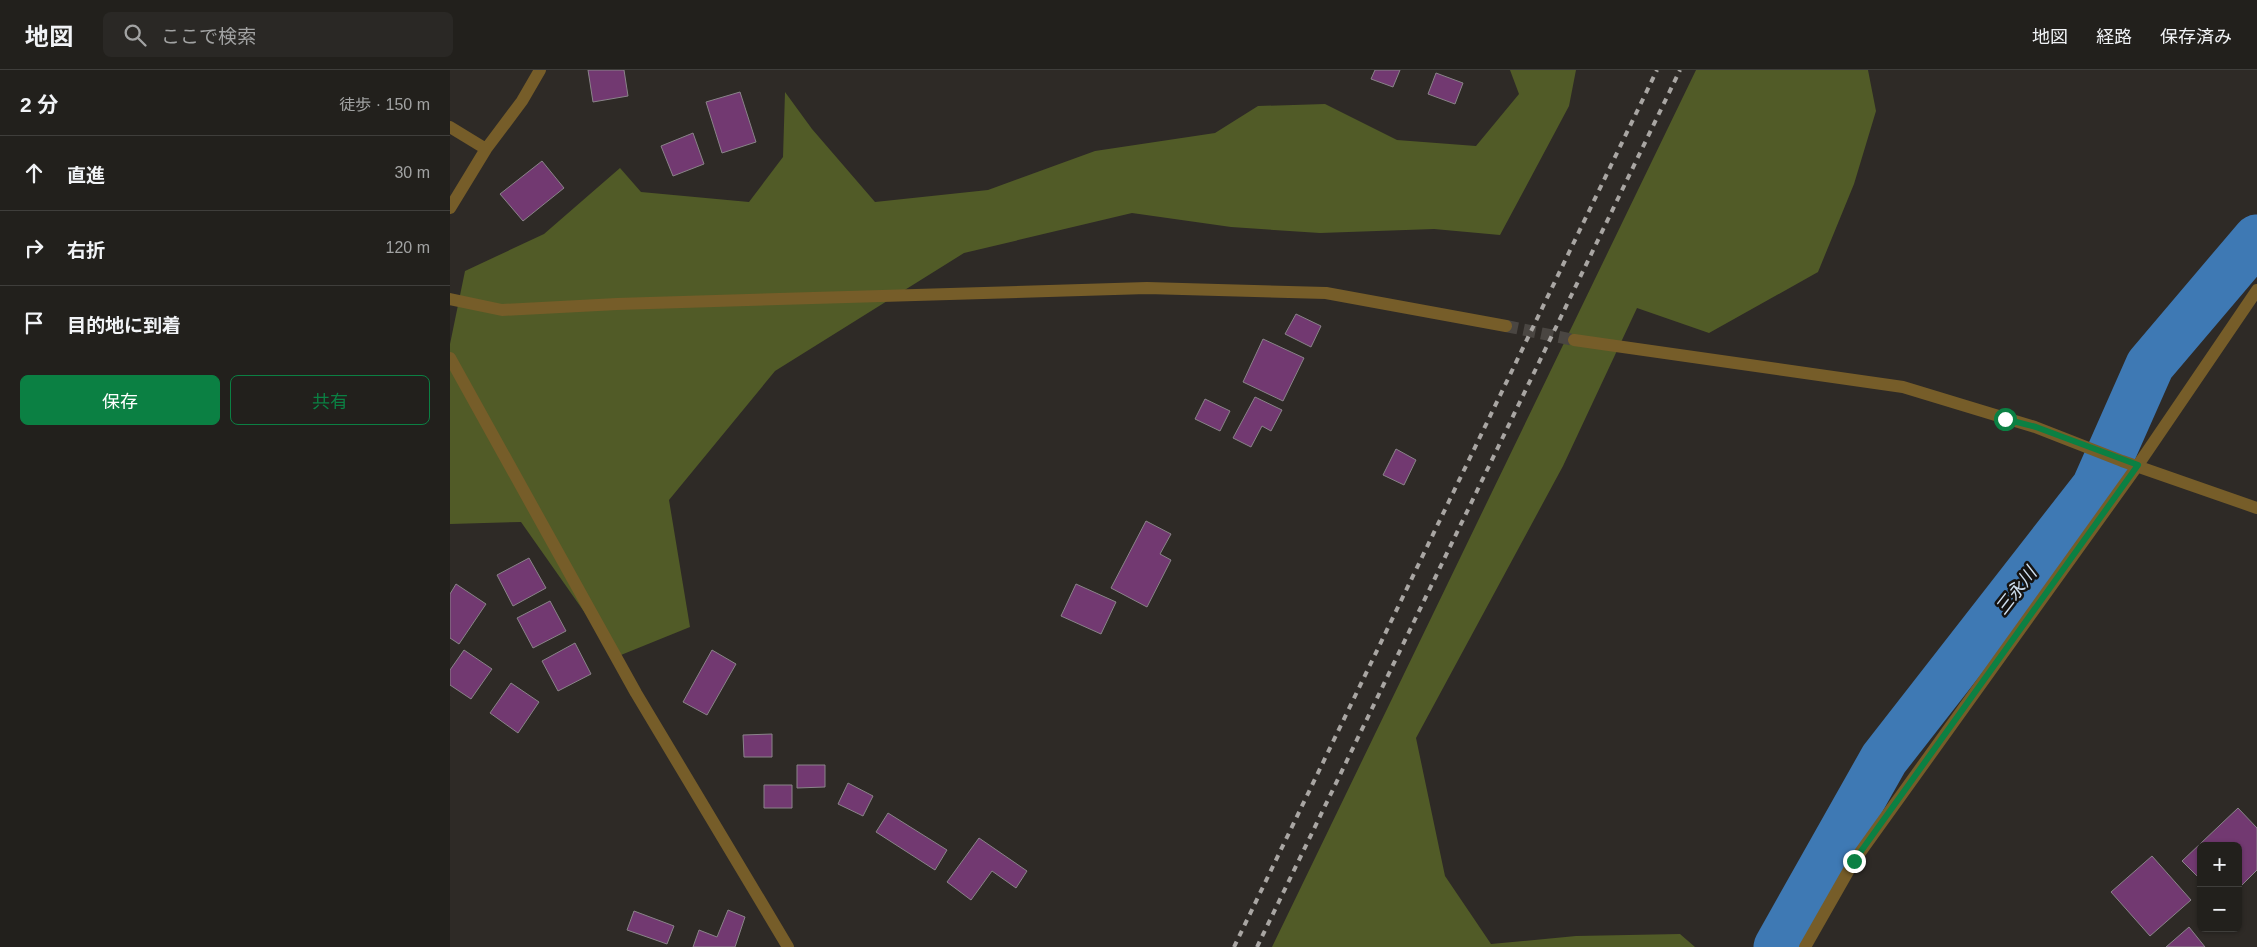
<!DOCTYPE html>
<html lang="ja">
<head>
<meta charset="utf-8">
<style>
	body { margin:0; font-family:Arial,"Noto Sans JP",sans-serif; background:#2a2825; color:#f1f3f6 }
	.controls { position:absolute; right:15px; bottom:15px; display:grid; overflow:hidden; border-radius:8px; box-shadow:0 1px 4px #0004 }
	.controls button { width:45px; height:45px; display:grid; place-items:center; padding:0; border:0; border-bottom:1px solid #3f3e3b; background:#22201c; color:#f1f3f6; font:25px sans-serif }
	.stop { position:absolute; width:15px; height:15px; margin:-11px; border:4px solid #0b8043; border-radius:50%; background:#fff }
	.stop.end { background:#0b8043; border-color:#fff; box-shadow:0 1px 5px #0008 }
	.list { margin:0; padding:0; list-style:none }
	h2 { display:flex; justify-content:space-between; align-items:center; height:65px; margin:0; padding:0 20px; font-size:21px }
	h2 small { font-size:16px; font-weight:400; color:#a2a3a3 }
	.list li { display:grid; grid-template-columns:32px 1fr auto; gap:15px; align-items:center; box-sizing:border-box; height:75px; padding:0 20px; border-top:1px solid #3f3e3b }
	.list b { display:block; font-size:19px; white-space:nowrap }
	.list em { font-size:16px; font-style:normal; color:#a2a3a3 }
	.actions { display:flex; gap:10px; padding:15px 20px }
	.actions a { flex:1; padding:11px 0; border:1px solid #0b8043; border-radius:8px; text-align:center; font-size:18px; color:#0b8043 }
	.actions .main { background:#0b8043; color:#fff }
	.icon { flex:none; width:28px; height:28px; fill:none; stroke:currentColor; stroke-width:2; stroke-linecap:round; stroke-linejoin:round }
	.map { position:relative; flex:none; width:1807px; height:877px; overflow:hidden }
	header { display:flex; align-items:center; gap:30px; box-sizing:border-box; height:70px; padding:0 25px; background:#22201c; border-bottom:1px solid #3f3e3b }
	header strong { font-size:24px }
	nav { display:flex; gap:28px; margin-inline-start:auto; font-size:18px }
	.search { width:350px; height:45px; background:#2a2825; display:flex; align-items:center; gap:12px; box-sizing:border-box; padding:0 18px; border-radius:8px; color:#a2a3a3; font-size:19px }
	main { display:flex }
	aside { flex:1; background:#22201c }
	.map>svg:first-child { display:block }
	.green { fill:#515b27 }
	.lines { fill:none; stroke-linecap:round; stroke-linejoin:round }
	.river { stroke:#3e79b4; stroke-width:49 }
	.building { fill:#723971; stroke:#8a8489 }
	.minor-tunnel { stroke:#4a4642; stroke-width:12; stroke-dasharray:12 6; stroke-linecap:butt }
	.minor { stroke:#765d29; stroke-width:12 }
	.tertiary { stroke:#765d29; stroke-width:12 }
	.rail { stroke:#a9a6a3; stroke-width:4; stroke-dasharray:6 6; stroke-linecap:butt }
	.route { stroke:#0b8043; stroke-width:6 }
	.labels { text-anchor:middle; stroke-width:5; stroke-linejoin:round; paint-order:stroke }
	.water-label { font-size:18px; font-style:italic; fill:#d0e0f0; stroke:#151311 }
</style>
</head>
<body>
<header>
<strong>地図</strong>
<div class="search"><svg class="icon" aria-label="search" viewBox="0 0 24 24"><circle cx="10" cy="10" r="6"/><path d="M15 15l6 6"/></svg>ここで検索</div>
<nav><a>地図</a><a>経路</a><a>保存済み</a></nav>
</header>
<main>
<aside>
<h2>2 分<small>徒歩 · 150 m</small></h2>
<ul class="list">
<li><svg class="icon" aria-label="ahead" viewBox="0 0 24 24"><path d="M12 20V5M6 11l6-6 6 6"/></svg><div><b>直進</b></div><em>30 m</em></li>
<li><svg class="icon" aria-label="right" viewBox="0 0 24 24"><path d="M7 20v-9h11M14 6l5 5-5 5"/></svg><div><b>右折</b></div><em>120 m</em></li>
<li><svg class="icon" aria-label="arrive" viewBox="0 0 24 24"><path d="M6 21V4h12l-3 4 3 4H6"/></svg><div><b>目的地に到着</b></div></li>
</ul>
<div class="actions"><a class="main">保存</a><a>共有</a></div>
</aside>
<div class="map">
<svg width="1807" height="877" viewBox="0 0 1807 877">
	<rect width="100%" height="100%" fill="#2e2a26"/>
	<path class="green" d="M 1060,0 L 1126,0 L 1119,36 L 1050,165 L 984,159 L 870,163 L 781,157 L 682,143 L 514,183 L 325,301 L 219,430 L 240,557 L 166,587 L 71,452 L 0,454 L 0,274 L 15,201 L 94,164 L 170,98 L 191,122 L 299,132 L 333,87 L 335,22 L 362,59 L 425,132 L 538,120 L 645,81 L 765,63 L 808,36 L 875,34 L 947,70 L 1026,76 L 1069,24 Z
		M 1246,0 L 1418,0 L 1426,41 L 1404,114 L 1368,202 L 1259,263 L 1187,238 L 1113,396 L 966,668 L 995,806 L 1041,874 L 1126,866 L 1230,864 L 1245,877 L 822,877 Z"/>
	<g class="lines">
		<path class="river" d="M 1328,877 L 1434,689 L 1646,417 L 1700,295 L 1807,169"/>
	</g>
	<path class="building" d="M 138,0 L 174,0 L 178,26 L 143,32 Z
		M 925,0 L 950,0 L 943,17 L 921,9 Z
		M 986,3 L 1013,13 L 1005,34 L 978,24 Z
		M 290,22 L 306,72 L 272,83 L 256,32 Z
		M 243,63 L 254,94 L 223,106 L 211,76 Z
		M 92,91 L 114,118 L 73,151 L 50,124 Z
		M 846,244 L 871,256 L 861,277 L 835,264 Z
		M 813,269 L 854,288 L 833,331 L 793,312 Z
		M 805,327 L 832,340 L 821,361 L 812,356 L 801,377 L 783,368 Z
		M 755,329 L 780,341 L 770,361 L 745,349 Z
		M 946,379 L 966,390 L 954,415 L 933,405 Z
		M 696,451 L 721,464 L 710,484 L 721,490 L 697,537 L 661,518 Z
		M 79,488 L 96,518 L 63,536 L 47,505 Z
		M 6,514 L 36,534 L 9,574 L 0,568 L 0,524 Z
		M 626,514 L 666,532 L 651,564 L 611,546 Z
		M 100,531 L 116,561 L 83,578 L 67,548 Z
		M 125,573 L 141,604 L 108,621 L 92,591 Z
		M 14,580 L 42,599 L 21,629 L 0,615 L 0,600 Z
		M 262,580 L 286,594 L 257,645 L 233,632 Z
		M 61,613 L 89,632 L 68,663 L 40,643 Z
		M 322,664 L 322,687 L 294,687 L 293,665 Z
		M 347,695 L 375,695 L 375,717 L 347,718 Z
		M 398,713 L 423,726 L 413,746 L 388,734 Z
		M 314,715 L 342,715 L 342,738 L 314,738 Z
		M 1788,738 L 1807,758 L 1807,800 L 1788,819 L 1788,776 L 1751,776 L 1751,810 L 1732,791 Z
		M 438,743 L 497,780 L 485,800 L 426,762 Z
		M 529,768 L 577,801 L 566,818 L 542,801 L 521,830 L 497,812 Z
		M 1702,786 L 1741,830 L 1700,866 L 1661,822 Z
		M 278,840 L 295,847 L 285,877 L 243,877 L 249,860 L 267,867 Z
		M 184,841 L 224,856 L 217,874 L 177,860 Z
		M 1739,857 L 1755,877 L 1716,877 Z"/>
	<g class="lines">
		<path class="minor-tunnel" d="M 1056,256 L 1124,270"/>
		<path class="minor" d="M 0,229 L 52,240 L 167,234 L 697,218 L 876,223 L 1056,256
			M 1124,270 L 1453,317 L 1585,357 L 1672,391 L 1807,438
			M 0,288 L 186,623 L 338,877
			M 1355,877 L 1404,791 L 1688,395 L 1807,220"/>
		<path class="tertiary" d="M 0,57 L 36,79
			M 0,138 L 36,79 L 72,31 L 90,0"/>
		<path class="rail" d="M 784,877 L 1207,0
			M 807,877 L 1230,0"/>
	</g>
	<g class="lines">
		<path class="route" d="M 1404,791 L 1688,395 L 1586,357 L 1555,349"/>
	</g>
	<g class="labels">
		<g class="water-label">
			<text transform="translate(1566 521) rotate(-52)" y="6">三永川</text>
		</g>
	</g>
</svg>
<div class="controls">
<button>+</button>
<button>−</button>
</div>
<div class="stop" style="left:1555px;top:349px"></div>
<div class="stop end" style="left:1404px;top:791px"></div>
</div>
</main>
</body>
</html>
